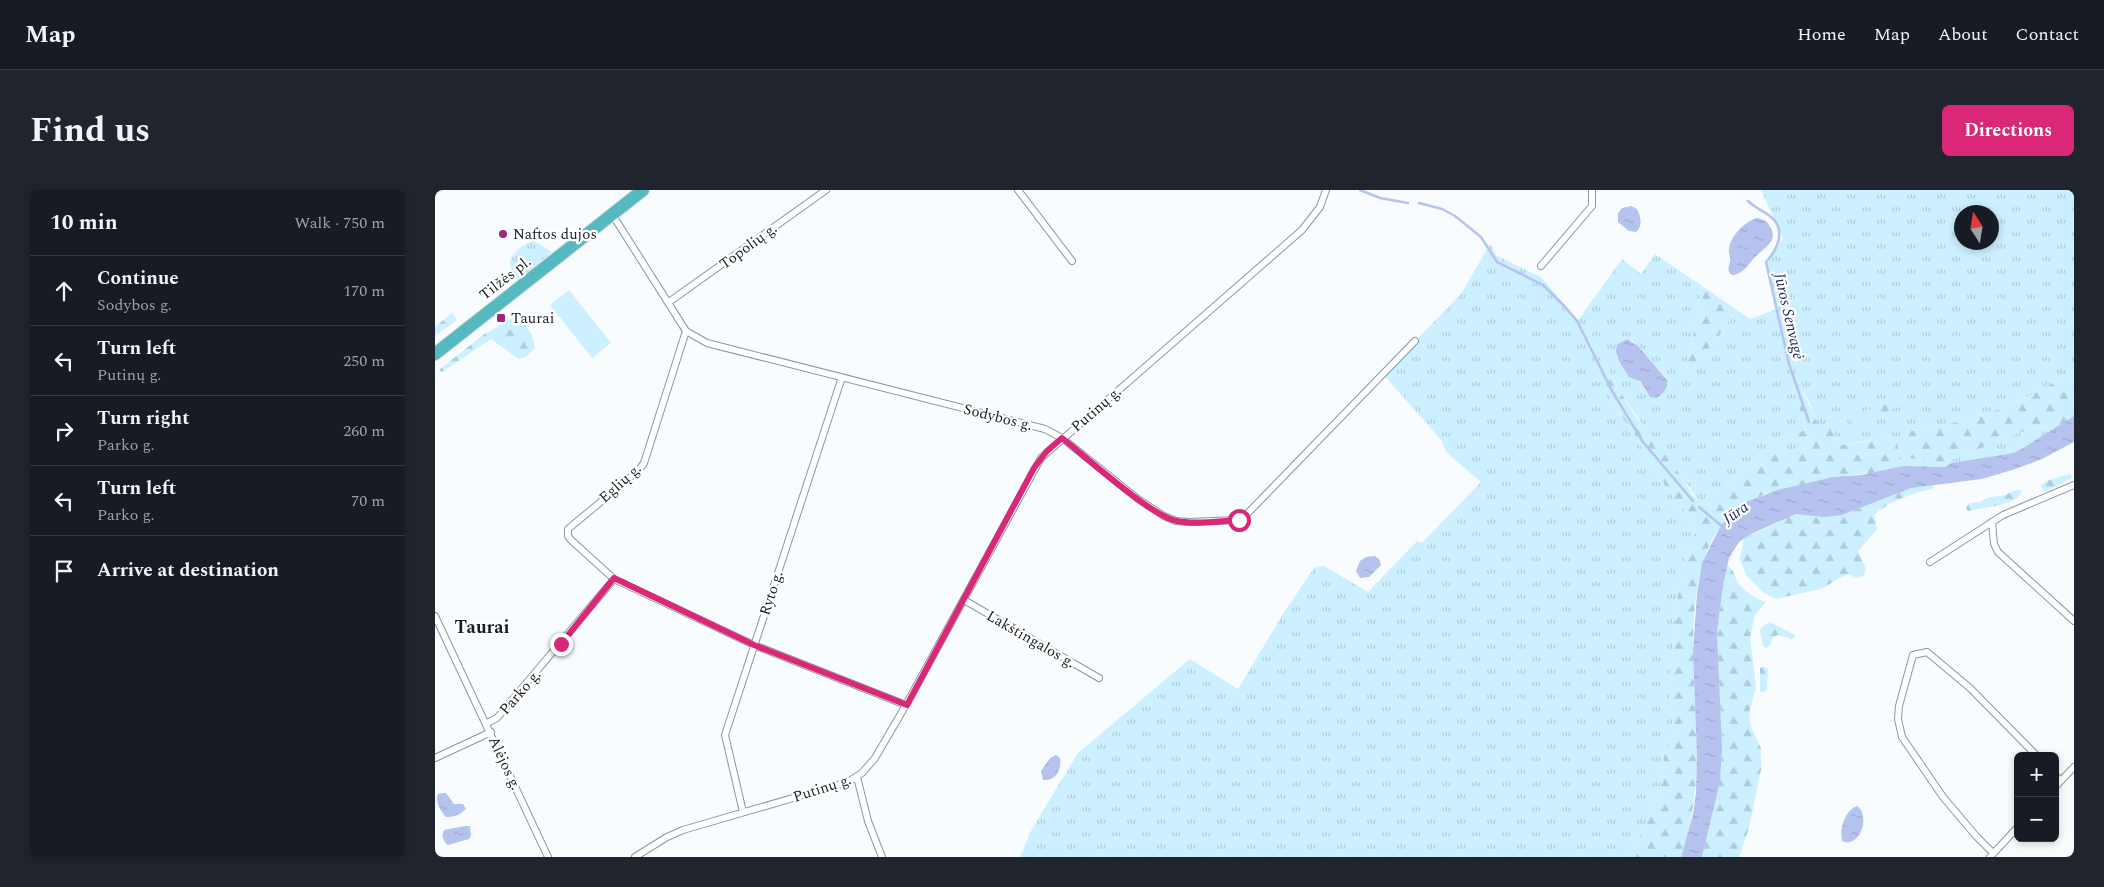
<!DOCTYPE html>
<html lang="en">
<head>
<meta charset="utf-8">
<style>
	body { margin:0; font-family:Spectral,serif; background:#20242c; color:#f1f3f6 }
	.controls { position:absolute; right:15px; bottom:15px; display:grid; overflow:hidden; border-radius:8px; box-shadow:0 2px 8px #0003 }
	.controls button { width:45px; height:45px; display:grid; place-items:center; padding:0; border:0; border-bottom:1px solid #363941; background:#171b24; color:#f1f3f6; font:25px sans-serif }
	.compass { position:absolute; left:1519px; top:15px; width:45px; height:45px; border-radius:50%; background:#171b24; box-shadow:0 2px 8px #0003; rotate:348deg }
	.stop { position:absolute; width:15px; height:15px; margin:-11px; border:4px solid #db2777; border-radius:50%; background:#fff }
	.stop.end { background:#db2777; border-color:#fff; box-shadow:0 1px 5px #0008 }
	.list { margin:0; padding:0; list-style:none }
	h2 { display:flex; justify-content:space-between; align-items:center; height:65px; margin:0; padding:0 20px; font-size:21px }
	h2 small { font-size:16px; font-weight:400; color:#9ea1a6 }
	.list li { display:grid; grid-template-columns:32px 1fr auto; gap:15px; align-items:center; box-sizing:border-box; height:70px; padding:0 20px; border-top:1px solid #363941 }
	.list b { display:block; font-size:19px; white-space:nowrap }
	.list p { margin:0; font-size:16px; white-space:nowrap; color:#9ea1a6 }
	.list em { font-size:16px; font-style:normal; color:#9ea1a6 }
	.icon { flex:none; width:28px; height:28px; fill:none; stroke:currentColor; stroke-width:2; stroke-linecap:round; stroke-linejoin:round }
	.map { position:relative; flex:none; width:1639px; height:667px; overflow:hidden; border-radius:8px }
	header { display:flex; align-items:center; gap:30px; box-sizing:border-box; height:70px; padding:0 25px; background:#171b24; border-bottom:1px solid #363941 }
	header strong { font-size:24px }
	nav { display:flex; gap:28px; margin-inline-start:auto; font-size:18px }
	.intro { display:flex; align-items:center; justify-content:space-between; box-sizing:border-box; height:120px; padding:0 30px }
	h1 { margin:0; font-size:35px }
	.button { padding:12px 22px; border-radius:8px; background:#db2777; color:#fff; font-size:18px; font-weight:700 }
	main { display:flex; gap:30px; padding:0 30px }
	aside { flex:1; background:#171b24; border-radius:8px; box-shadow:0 2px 8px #0003 }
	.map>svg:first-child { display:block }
	.grass { fill:url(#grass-tufts); fill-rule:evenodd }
	.forest { fill:url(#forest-firs) }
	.pitch { fill:#ccf0ff }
	.water { fill:url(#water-ripples) }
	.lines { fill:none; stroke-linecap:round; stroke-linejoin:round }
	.stream { stroke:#b6c3ef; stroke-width:2.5 }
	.street-casing { stroke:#8599a1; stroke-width:8 }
	.highway-casing { stroke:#d5d7d7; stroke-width:14 }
	.street { stroke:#fff; stroke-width:6 }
	.highway { stroke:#54b9c0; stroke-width:12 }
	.route { stroke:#db2777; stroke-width:6 }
	.poi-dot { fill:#9e257d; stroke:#fff; stroke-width:2 }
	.labels { text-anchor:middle; stroke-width:4.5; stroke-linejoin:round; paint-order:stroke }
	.poi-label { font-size:15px; fill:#171f22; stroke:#fff; text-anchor:start }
	.street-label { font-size:15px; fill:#171f22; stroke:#fff }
	.water-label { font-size:16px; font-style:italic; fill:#222c61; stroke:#fff }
	.quarter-label { font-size:18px; font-weight:bold; fill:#171f22; stroke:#fff }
</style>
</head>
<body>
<header>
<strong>Map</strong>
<nav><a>Home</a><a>Map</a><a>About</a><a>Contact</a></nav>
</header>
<div class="intro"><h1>Find us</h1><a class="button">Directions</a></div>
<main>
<aside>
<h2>10 min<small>Walk · 750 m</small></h2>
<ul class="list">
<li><svg class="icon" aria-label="ahead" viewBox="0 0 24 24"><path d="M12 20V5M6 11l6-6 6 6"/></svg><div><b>Continue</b><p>Sodybos g.</p></div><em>170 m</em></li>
<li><svg class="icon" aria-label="left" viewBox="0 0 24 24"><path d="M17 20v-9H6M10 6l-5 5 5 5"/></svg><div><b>Turn left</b><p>Putinų g.</p></div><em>250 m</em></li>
<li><svg class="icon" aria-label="right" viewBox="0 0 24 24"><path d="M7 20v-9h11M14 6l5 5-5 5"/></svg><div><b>Turn right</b><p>Parko g.</p></div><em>260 m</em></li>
<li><svg class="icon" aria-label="left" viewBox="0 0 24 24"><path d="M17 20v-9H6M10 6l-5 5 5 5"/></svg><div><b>Turn left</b><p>Parko g.</p></div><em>70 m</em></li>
<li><svg class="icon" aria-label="arrive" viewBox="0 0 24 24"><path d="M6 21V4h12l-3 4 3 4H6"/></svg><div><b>Arrive at destination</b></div></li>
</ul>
</aside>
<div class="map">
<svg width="1639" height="667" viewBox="0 0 1639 667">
	<defs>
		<pattern id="grass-tufts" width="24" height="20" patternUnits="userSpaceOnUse" patternTransform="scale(1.25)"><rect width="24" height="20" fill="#ccf0ff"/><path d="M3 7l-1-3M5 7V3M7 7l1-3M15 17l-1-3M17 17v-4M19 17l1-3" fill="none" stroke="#aecdda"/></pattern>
		<pattern id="forest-firs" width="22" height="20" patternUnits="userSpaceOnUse" patternTransform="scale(1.25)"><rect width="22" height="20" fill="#ccf0ff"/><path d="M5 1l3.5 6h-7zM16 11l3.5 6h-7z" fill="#aecdda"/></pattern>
		<pattern id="water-ripples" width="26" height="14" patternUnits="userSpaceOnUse" patternTransform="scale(1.25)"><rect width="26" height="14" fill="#b6c3ef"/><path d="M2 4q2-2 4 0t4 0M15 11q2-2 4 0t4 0" fill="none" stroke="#9ca7cd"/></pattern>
	</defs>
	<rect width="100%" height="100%" fill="#f8fcfe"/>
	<path class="grass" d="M 1326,0 L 1639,0 L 1639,180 C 1585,216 1540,231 1475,241 L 1528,266 C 1550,256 1597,232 1620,239 L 1578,263 L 1516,273 L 1510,277 L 1468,276 L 1455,252 L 1450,248 L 1400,256 L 1396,233 L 1384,237 L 1373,210 L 1360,188 L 1356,190 L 1371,240 L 1338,250 L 1340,253 L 1374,247 L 1375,257 L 1329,267 L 1291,293 L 1269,316 C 1259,306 1254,295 1245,285 C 1218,251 1194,216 1172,179 L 1164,184 L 1180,217 L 1199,244 L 1233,300 L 1258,331 L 1263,340 L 1250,365 L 1241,417 L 1234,513 L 1239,542 L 1229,566 L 1225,599 L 1196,667 L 585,667 L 597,639 L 643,563 L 755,469 L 803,499 L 848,424 L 879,378 L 889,376 L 933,402 L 982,351 L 987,353 L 1046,292 L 1011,262 L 1007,251 L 948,184 L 1026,104 L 1055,54 L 1062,66 L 1106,87 L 1143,130 L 1187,69 L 1206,84 L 1220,64 L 1267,96 L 1251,185 L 1253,186 L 1302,120 L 1315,129 L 1342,119 L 1332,73 L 1348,48 ZM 1526,22 L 1556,22 L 1556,52 L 1526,52 ZM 1196,149 L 1232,189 L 1215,207 L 1204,191 Z
		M 99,51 L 117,62 L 85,89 L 80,88 C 79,83 74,76 75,72 C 75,63 92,52 99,51 Z"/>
	<path class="forest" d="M 1267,96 L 1302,120 L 1253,186 L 1251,185 Z
		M 17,123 L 22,130 L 0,146 L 0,137 Z
		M 77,128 C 93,132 97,143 100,158 L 91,167 L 84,169 L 56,149 L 7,182 L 4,180 L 48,145 Z
		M 1172,179 L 1199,224 L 1247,287 L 1257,304 L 1268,315 L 1291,293 L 1329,267 L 1375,257 L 1374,247 L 1339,253 L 1338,250 L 1371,240 L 1355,189 L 1361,188 L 1384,236 L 1396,233 L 1400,256 L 1431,252 L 1443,248 L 1450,248 L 1463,254 L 1463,268 L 1468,276 C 1446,283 1424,284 1401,287 C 1389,289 1376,293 1364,296 C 1351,299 1336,301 1324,307 C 1315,311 1302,318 1295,325 C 1242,377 1262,495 1262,563 C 1262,599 1257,632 1246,667 L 1196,667 L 1225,599 L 1229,566 L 1239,542 L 1234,513 L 1241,417 L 1250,365 L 1262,340 L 1258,331 L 1233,300 L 1199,244 L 1180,217 L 1164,184 Z
		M 1639,180 L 1639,226 L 1620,239 C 1593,230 1542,264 1513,271 C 1500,274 1487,270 1475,268 C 1468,257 1467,252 1475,241 C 1540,231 1585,216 1639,180 Z
		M 1469,208 L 1472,210 L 1470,214 L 1419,234 L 1416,232 L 1417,225 Z
		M 1635,284 L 1637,286 L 1636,289 L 1611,301 L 1608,301 L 1606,295 L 1611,291 Z
		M 1499,295 L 1497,299 C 1477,303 1455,311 1439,325 L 1442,339 L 1423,361 L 1431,379 L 1429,386 L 1422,388 L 1413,384 L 1385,399 L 1341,409 L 1328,402 L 1311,385 L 1305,369 L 1309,348 L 1361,324 L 1407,325 L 1475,298 Z
		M 1581,300 L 1587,300 C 1585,316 1547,317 1534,321 L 1531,319 L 1533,314 L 1541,312 L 1544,313 C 1552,307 1555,307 1564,306 C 1569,306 1576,302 1581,300 Z
		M 1291,375 C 1302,382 1298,386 1304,394 C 1310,401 1322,410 1331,412 L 1320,425 L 1315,448 L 1321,497 L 1314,523 L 1316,537 L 1326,558 L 1326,579 L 1314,638 L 1304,667 L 1267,667 L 1285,592 L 1287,558 L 1282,442 Z
		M 1335,432 L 1360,445 L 1360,448 L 1357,449 L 1343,445 L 1338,447 L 1335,455 L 1331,458 L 1328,455 L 1325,441 L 1328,436 Z
		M 1327,477 L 1332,478 L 1333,480 L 1332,500 L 1329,502 L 1326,502 L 1325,500 L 1325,478 Z"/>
	<path class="pitch" d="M 134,100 L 176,153 L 157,168 L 115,115 Z"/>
	<path class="water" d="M 1196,16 L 1202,19 C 1206,26 1208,36 1201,42 L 1194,41 L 1183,32 L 1183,23 L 1187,18 Z
		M 1323,28 L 1331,31 C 1346,49 1334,54 1321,66 C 1314,73 1308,85 1297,85 C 1291,80 1294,78 1295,71 C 1296,67 1293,63 1294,59 C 1295,46 1311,30 1323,28 Z
		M 1192,149 L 1203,156 L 1232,190 C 1234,198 1228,203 1222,208 L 1215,207 L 1205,191 L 1194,187 L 1184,171 L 1181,161 L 1182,155 Z
		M 1639,226 L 1639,252 L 1605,270 L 1577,280 L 1547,289 L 1476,298 L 1407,325 L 1389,327 L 1361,324 L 1316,344 L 1304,352 L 1294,368 L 1288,396 L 1282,442 L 1287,558 L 1285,592 L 1267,667 L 1246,667 L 1258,624 L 1261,603 L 1262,564 L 1258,463 L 1262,404 L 1267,373 L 1286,335 L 1308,313 L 1343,300 L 1398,287 L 1426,285 L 1468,276 L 1510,277 L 1516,273 L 1578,263 L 1588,258 Z
		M 940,366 L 944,369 L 946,375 L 934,387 L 925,388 L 921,381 L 925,371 L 931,367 Z
		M 621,565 L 625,568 C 627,579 621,591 608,590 L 606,581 L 615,568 Z
		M 7,603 L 11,603 L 19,614 L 28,614 L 31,619 C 25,625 19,627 11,627 C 5,620 0,612 3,604 Z
		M 1422,616 C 1436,625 1425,659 1407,651 C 1404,639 1410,620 1422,616 Z
		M 30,636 L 35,636 L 36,646 L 34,649 L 13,655 C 8,650 6,647 9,640 Z"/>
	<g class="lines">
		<path class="stream" d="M 925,0 L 945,8 L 973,13
			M 1313,11 C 1320,18 1329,21 1336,27 C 1352,40 1342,60 1331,72 L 1354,174 L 1374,232
			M 984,13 L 1007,19 L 1020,26 L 1046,47 L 1062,72 L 1108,95 L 1131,118 L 1142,131 L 1177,201 L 1208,252 L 1258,311
			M 1264,317 L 1288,337"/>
		<g class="street-casing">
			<path id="street" d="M 583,0 L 637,71
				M 177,24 L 251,141 L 272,153 L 610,239 L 627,248 L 703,309 L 729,326 L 741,331 L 754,332 L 804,330 L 810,326 L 980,151
				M 1106,76 L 1157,16 L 1157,0
				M 234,112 L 391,0
				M 1557,332 L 1559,354 L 1563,362 L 1639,431
				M 1495,372 L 1568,325 L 1639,295
				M 179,389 L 136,350 L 133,346 L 133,339 L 203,281 L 209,273 L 251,141
				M 529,410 L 664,488
				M 0,426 L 113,667
				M 52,533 L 62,528 L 179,389 L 319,455 L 471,515
				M 0,568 L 56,542
				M 1620,585 L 1626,591
				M 422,587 L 433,631 L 447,667
				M 1620,597 L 1639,577
				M 308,622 L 290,545 L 407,187
				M 1558,663 L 1541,646 L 1508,607 L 1467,547 L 1463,529 L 1464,516 L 1478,465 L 1492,462 L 1535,498 L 1602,566
				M 200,667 L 232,647 L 248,640 L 413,592 L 427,583 L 440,568 L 471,515 L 606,268 L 867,40 L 885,17 L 891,0
				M 1555,667 L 1583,637"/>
		</g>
		<g class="highway-casing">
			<path id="highway" d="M 0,164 L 208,0"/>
		</g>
		<use href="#street" class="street"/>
		<use href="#highway" class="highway"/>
	</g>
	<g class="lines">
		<path class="route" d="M 126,454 L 179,388 L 319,455 L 472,515 L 599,278 L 612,261 L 627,248 C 650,266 717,327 742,331 C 761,335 784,331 804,330"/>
	</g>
	<g class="poi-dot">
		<circle cx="68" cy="44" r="5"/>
		<rect x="61" y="123" width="10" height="10" rx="2.5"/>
	</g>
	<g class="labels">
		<g class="poi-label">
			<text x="78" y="49">Naftos dujos</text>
			<text x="76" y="133">Taurai</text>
		</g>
		<g class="street-label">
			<text transform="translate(313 56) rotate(-36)" y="5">Topolių g.</text>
			<text transform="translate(70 88) rotate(-38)" y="5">Tilžės pl.</text>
			<text transform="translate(661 219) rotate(-41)" y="5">Putinų g.</text>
			<text transform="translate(563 227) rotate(14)" y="5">Sodybos g.</text>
			<text transform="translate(185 293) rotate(-42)" y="5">Eglių g.</text>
			<text transform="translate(336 403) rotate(-72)" y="5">Ryto g.</text>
			<text transform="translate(596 449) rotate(30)" y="5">Lakštingalos g.</text>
			<text transform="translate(85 502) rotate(-49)" y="5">Parko g.</text>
			<text transform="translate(70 573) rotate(65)" y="5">Alėjos g.</text>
			<text transform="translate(387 598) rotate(-18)" y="5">Putinų g.</text>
		</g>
		<g class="water-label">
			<text transform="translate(1355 126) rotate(77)" y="6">Jūros Senvagė</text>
			<text transform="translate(1300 322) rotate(-36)" y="6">Jūra</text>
		</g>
		<g class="quarter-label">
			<text x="47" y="443">Taurai</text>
		</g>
	</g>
</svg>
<div class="controls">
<button>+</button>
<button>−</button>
</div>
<svg class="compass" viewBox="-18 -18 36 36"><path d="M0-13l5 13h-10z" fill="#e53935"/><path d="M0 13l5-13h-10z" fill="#9ea1a6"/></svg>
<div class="stop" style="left:804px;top:330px"></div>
<div class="stop end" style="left:126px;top:454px"></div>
</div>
</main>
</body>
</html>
